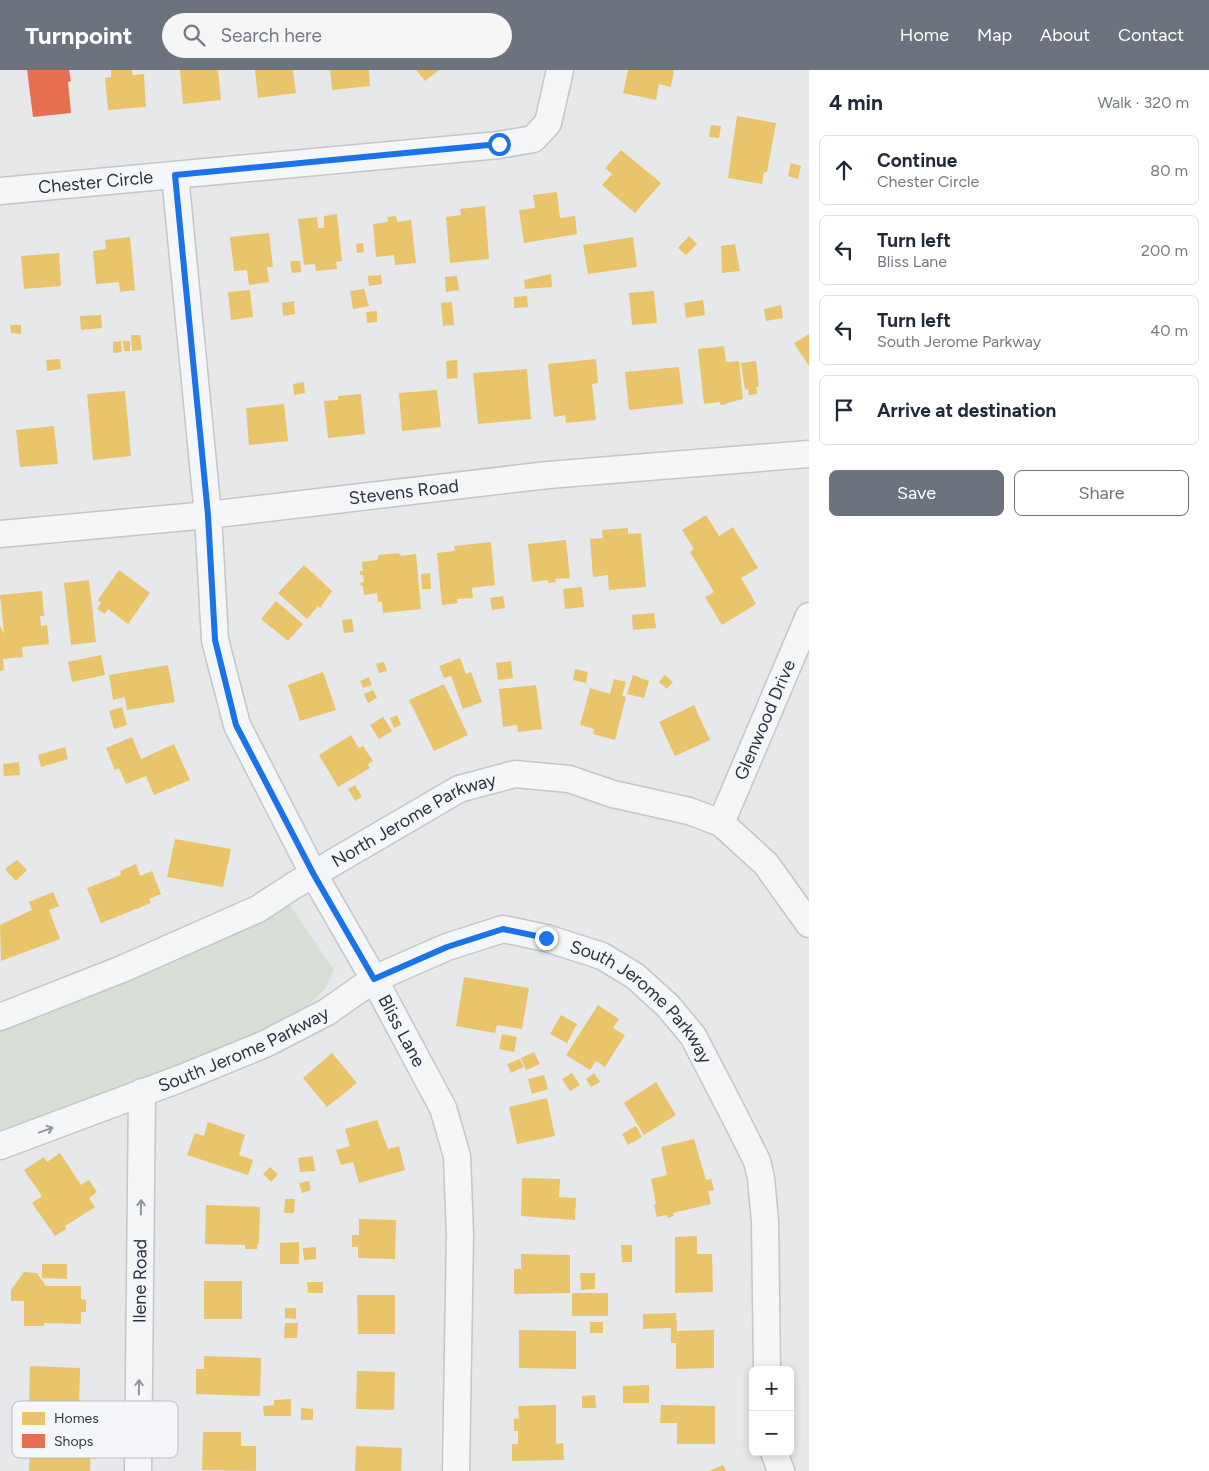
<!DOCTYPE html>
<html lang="en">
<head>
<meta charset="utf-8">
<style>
	body { margin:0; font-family:Figtree,sans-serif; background:#f6f6f7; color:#1f2937 }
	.controls { position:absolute; right:15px; bottom:15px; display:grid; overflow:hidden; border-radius:8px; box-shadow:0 2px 8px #0003 }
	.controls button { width:45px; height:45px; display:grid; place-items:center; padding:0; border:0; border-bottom:1px solid #e0e1e3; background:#fff; color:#1f2937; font:25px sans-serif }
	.stop { position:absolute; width:15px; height:15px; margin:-11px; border:4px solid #1a73e8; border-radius:50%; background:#fff }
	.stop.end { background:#1a73e8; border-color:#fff; box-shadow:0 1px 5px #0008 }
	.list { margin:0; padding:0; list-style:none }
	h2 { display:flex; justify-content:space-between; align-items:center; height:65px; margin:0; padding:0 20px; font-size:21px }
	h2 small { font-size:16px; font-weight:400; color:#747a83 }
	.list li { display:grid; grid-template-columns:32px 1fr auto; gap:15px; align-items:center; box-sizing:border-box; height:70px; margin:0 10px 10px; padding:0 10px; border:1px solid #e0e1e3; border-radius:8px }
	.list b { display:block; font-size:19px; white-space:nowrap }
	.list p { margin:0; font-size:16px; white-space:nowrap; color:#747a83 }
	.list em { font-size:16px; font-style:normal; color:#747a83 }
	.actions { display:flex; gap:10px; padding:15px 20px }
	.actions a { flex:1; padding:11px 0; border:1px solid #6c737f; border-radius:8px; text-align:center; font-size:18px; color:#6c737f }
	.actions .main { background:#6c737f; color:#fff }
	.icon { flex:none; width:28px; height:28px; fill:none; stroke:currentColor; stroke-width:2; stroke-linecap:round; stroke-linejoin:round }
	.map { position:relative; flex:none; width:809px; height:1401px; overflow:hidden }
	header { display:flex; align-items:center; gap:30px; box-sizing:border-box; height:70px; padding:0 25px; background:#6c737f; color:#fff }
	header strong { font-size:24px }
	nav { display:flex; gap:28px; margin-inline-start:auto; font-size:18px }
	.search { width:350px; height:45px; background:#f6f6f7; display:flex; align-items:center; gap:12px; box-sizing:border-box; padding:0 18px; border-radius:28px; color:#747a83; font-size:19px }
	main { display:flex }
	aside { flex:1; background:#fff }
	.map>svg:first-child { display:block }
	.green { fill:#d6ded6 }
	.homes { fill:#e9c46a }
	.shops { fill:#e76f51 }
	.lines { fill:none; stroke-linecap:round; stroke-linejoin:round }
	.minor-casing { stroke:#c4c6c8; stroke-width:29 }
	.minor { stroke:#f5f6f7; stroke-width:26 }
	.oneway { stroke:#90959e }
	.route { stroke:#1a73e8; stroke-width:6 }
	.labels { text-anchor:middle; stroke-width:5; stroke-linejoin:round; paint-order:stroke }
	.street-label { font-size:18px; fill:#2b3445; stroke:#f4f6f9 }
	.key { fill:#f4f6f9; stroke:#b8bcc3; stroke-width:1 }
	.key-label { font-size:14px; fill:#2b3445 }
</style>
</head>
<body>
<header>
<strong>Turnpoint</strong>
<div class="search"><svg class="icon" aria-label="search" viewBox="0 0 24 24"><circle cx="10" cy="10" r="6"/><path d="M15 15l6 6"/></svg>Search here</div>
<nav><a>Home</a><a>Map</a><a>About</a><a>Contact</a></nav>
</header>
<main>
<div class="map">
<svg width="809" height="1401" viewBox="0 0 809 1401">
	<rect width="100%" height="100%" fill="#e6e8ea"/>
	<path class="green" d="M 289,834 L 334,900 L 325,919 L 293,950 L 124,1019 L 0,1063 L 0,961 C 97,922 199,888 289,834 Z"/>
	<path class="homes" d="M 111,0 L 132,0 L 133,5 L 144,4 L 146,37 L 108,40 L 105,8 L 111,7 Z
		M 180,0 L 218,0 L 221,30 L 183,34 Z
		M 255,0 L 293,0 L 296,23 L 258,28 Z
		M 330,0 L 369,0 L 370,16 L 332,20 Z
		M 416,0 L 439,0 L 425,11 Z
		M 628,0 L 674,0 L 671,17 L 659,14 L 656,30 L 623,23 Z
		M 737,46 L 776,53 L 767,102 L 764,102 L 762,114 L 728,108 Z
		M 711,55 L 721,56 L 719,68 L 709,67 Z
		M 621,80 L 661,113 L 635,143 L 602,115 L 612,104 L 605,98 Z
		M 791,93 L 801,96 L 798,109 L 788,106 Z
		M 557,122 L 560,148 L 575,146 L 577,164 L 524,173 L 519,140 L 535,138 L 533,125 Z
		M 485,136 L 489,189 L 450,193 L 446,147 L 461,145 L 460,139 Z
		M 337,144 L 342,191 L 336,192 L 337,199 L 316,201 L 315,194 L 304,195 L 298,149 L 317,147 L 318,158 L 324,158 L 324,146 Z
		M 396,146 L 397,152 L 411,150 L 416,193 L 395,195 L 394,185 L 376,187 L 373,154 L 388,152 L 387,147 Z
		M 269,163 L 273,197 L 267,197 L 269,212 L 249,215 L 247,200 L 234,201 L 230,167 Z
		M 689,166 L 697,174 L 686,185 L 678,178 Z
		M 130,167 L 135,220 L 120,222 L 119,212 L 96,214 L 93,181 L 106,179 L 105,170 Z
		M 633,167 L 637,197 L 588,204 L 583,175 Z
		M 363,173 L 364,182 L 357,183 L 356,174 Z
		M 735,174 L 740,201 L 722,203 L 721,176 Z
		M 59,183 L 61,216 L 24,219 L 21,186 Z
		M 292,191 L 300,191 L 301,202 L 292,203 L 290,192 Z
		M 551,204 L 552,217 L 525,219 L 524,210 Z
		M 381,205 L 382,214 L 369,216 L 368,206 Z
		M 457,206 L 459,220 L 446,222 L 445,207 Z
		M 364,219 L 369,236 L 353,239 L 350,221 Z
		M 250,220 L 253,247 L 231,250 L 228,222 Z
		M 654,221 L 657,253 L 632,255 L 629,223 Z
		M 527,226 L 528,237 L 514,238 L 514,227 Z
		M 703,230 L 705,245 L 686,248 L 684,233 Z
		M 294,231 L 295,244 L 283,246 L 282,233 Z
		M 452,232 L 454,255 L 443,256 L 441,233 Z
		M 781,235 L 783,248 L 766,251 L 764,239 Z
		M 377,241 L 377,252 L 367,253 L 366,242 Z
		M 101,245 L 102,258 L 81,260 L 80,246 Z
		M 10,255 L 21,255 L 21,264 L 11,263 Z
		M 809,264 L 809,296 L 794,273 Z
		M 131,265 L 140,265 L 142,280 L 132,281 Z
		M 121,271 L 122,282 L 113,283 L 113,272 Z
		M 123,271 L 130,271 L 130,281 L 124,281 Z
		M 724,276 L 726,292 L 739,291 L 743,329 L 727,333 L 727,334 L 720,335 L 720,332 L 704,334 L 698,279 Z
		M 60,289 L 61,299 L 47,301 L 46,290 Z
		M 596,289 L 598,313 L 592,314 L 596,350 L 566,353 L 565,345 L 554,347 L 548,294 Z
		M 457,290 L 458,308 L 447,309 L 446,291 Z
		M 756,291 L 759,317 L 756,317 L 757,324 L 749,325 L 748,319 L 745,320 L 741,293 Z
		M 679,297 L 683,334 L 629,340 L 625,302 Z
		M 527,299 L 531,349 L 478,354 L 473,303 Z
		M 304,312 L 305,323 L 294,325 L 293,314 Z
		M 437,320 L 441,357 L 402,361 L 399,323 Z
		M 125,321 L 131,386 L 93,390 L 87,324 Z
		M 361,324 L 365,364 L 328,368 L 324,331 L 338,330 L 338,326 Z
		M 284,334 L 288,371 L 249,375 L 246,338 Z
		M 54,356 L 58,394 L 20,397 L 16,360 Z
		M 706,445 L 719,466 L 733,457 L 758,498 L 741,508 L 756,534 L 722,555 L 705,527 L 714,522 L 690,482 L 694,479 L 682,460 Z
		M 628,458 L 628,464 L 641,463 L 646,517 L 609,520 L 608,505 L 593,507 L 590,469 L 603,468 L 602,460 Z
		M 566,470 L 570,508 L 555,509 L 556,512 L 548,513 L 548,510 L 532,512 L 528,474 Z
		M 491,472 L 495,515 L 472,518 L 473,528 L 457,529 L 458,533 L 442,535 L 437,483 L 455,481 L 454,476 Z
		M 399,483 L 401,486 L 416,484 L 421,539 L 383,543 L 382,532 L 378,532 L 377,523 L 364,525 L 363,516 L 361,516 L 360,513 L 364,512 L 363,505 L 360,505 L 360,501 L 363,501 L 362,492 L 377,490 L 379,485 Z
		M 304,495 L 332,521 L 320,538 L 318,536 L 307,549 L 278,523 Z
		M 119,500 L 150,523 L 128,554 L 108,539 L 105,544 L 97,539 L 101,533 L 98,530 Z
		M 430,503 L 431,519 L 422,519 L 421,504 Z
		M 89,510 L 96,572 L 71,575 L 64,513 Z
		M 582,517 L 584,537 L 565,539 L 563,519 Z
		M 42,521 L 44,546 L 40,546 L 41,556 L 47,555 L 49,574 L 22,577 L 23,587 L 3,589 L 4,600 L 0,601 L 0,556 L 4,564 L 0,525 Z
		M 503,526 L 505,538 L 492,540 L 490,528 Z
		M 276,531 L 303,554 L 288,571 L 261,549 Z
		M 654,543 L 656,558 L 633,560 L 632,545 Z
		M 352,549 L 354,562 L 344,563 L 342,550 Z
		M 101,585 L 105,605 L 72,612 L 68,592 Z
		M 460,588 L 466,604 L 471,602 L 482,632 L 463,639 L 451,606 L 444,608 L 439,596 Z
		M 511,591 L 513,608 L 498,610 L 496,593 Z
		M 384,592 L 387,601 L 379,603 L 376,594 Z
		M 168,595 L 175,632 L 127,640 L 125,627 L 113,630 L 109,605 Z
		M 575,599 L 588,602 L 586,613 L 573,610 Z
		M 323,602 L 336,640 L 300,651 L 288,615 Z
		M 633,605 L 649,611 L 644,628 L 627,624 Z
		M 665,605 L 673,612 L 667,619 L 659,612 Z
		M 369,607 L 372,615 L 363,618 L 360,611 Z
		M 614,609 L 626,612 L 622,626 L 626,627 L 615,670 L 593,664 L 594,659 L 580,655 L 590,618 L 610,624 Z
		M 444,614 L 468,665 L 434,681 L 409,630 Z
		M 536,615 L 542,659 L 518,662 L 517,655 L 503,657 L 499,619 Z
		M 373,620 L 377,628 L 368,633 L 364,624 Z
		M 694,635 L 710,670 L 675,686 L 659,652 Z
		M 122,637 L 127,655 L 114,659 L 109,641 Z
		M 397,645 L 401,655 L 394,658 L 390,648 Z
		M 383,647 L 392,661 L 379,669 L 370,655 Z
		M 351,665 L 359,678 L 363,676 L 373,691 L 368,694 L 370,698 L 338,717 L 319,685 Z
		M 132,667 L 141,689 L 174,674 L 190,710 L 154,725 L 146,706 L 126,714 L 119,698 L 115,700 L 106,678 Z
		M 65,677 L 68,689 L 41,697 L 38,685 Z
		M 19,692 L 20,705 L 4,706 L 3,694 Z
		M 355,715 L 362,727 L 355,731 L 348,719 Z
		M 175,769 L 231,779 L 223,817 L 167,807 Z
		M 17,790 L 27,800 L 16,811 L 5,799 Z
		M 136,794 L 140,806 L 152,801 L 161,824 L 149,829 L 151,833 L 101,853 L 87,818 L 121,805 L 120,801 Z
		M 53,822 L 59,836 L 49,840 L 60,869 L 1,891 L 0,855 L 32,840 L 29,832 Z
		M 464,907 L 529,918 L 522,959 L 497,955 L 495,963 L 456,956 Z
		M 598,935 L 619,949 L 613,958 L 625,965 L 605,997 L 596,991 L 590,1000 L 566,985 Z
		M 561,945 L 577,954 L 567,973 L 550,964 Z
		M 502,964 L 517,967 L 514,982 L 499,979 Z
		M 534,982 L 540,994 L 526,1000 L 521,988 Z
		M 332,983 L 357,1013 L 327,1037 L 303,1008 Z
		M 520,989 L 524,997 L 511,1003 L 507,994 Z
		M 572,1003 L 580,1015 L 570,1021 L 562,1009 Z
		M 594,1003 L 600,1012 L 591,1017 L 586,1009 Z
		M 544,1005 L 548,1019 L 532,1024 L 528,1009 Z
		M 656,1012 L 676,1045 L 644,1065 L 624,1033 Z
		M 547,1028 L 555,1066 L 517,1074 L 509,1037 Z
		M 377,1050 L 388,1079 L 399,1076 L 405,1100 L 359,1113 L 353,1092 L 341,1095 L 336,1080 L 350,1076 L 345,1059 Z
		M 208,1052 L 245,1065 L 239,1085 L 253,1090 L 248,1105 L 187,1085 L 195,1063 L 204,1066 Z
		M 636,1056 L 642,1067 L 628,1075 L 622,1064 Z
		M 694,1069 L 706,1110 L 711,1109 L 712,1112 L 714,1120 L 708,1121 L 711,1134 L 673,1143 L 674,1146 L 668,1148 L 667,1145 L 657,1147 L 654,1135 L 656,1134 L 651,1109 L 667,1105 L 661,1077 Z
		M 60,1083 L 81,1115 L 89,1110 L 97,1122 L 89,1128 L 95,1137 L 65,1156 L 66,1159 L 55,1166 L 32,1133 L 42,1126 L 24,1100 L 44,1087 L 47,1092 Z
		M 313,1086 L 315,1101 L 300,1102 L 298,1088 Z
		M 270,1097 L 278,1104 L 271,1112 L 263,1104 Z
		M 522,1108 L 560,1109 L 559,1127 L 576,1128 L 575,1150 L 521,1146 Z
		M 309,1111 L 311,1120 L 302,1123 L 299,1113 Z
		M 285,1129 L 295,1129 L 294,1143 L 284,1143 Z
		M 206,1135 L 260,1137 L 259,1173 L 257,1174 L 257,1179 L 245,1179 L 245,1175 L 205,1174 Z
		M 359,1149 L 396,1150 L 395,1189 L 358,1188 L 358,1177 L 352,1177 L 352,1165 L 359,1165 Z
		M 697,1166 L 697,1184 L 712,1184 L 713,1222 L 675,1223 L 675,1167 Z
		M 299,1172 L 299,1194 L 280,1194 L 280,1173 Z
		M 621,1175 L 632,1175 L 632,1192 L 622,1192 Z
		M 316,1177 L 316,1189 L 304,1190 L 303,1178 Z
		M 521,1184 L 570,1185 L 570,1223 L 514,1224 L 514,1199 L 521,1199 Z
		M 42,1194 L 67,1194 L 67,1209 L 42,1208 Z
		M 24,1202 L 37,1203 L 46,1216 L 81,1216 L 81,1229 L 86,1230 L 86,1242 L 81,1242 L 81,1254 L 44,1253 L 44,1256 L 24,1256 L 24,1231 L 11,1231 L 11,1220 Z
		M 580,1203 L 595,1203 L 595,1219 L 581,1220 Z
		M 204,1211 L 242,1211 L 242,1249 L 204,1249 Z
		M 307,1212 L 323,1212 L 323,1223 L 308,1223 Z
		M 572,1223 L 608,1223 L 608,1246 L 572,1246 Z
		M 357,1225 L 395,1225 L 395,1264 L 358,1264 Z
		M 285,1238 L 296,1238 L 296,1249 L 285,1248 Z
		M 676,1243 L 677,1261 L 714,1260 L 714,1298 L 676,1299 L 676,1273 L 671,1273 L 671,1258 L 643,1259 L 643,1244 Z
		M 590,1252 L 603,1252 L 603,1263 L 590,1263 Z
		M 285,1253 L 298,1253 L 297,1268 L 284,1268 Z
		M 519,1260 L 576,1261 L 576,1299 L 519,1298 Z
		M 204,1286 L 261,1288 L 260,1326 L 196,1324 L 196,1299 L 204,1299 Z
		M 30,1296 L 80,1298 L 79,1335 L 29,1334 Z
		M 357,1301 L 395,1302 L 394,1340 L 356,1339 Z
		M 649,1315 L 649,1333 L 623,1333 L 623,1316 Z
		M 595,1325 L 596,1338 L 582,1338 L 582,1326 Z
		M 291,1329 L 291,1346 L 264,1346 L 263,1336 L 274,1335 L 274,1330 Z
		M 556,1335 L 556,1374 L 563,1373 L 564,1390 L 512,1391 L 512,1374 L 518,1374 L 518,1361 L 514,1361 L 514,1348 L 519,1349 L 518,1336 Z
		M 661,1335 L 715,1336 L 715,1374 L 677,1374 L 677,1353 L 660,1353 Z
		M 301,1338 L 313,1339 L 313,1350 L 301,1350 Z
		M 203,1362 L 241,1362 L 241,1376 L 256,1376 L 256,1401 L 202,1400 Z
		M 30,1372 L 91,1373 L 90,1401 L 29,1401 Z
		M 356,1376 L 402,1378 L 401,1401 L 355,1401 Z
		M 723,1395 L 726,1401 L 709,1401 Z"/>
	<path class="shops" d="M 27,0 L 69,0 L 71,11 L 68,12 L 71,43 L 33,47 Z"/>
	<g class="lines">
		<g class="minor-casing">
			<g id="minor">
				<path id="s1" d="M 175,105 L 208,445 L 215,570 L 237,655 L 314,805 L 374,909 L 443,1038 L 457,1086 L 460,1164 L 456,1401"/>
				<path id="s2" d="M 0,121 L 499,75 L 533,69 L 548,53 L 560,0"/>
				<path id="s3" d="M 0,464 L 208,445 L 548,405 L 809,384"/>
				<path id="s4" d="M 721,753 L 809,546"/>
				<path id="s5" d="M 0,947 L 122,899 L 258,839 L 293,816 L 459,719 L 515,704 L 569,709 L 613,724 L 689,741 L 721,753 L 766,794 L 809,854"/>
				<path id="s6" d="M 0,1076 L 182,1008 L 265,974 L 327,942 L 374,909 L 447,877 L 503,859 L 546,868 L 602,886 L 635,906 L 668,936 L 693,966 L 734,1045 L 757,1091 L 761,1108 L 765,1151 L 767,1300"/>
				<path d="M 774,1382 L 781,1401"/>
				<path id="s7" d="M 138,1401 L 142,1022"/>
			</g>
		</g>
		<use href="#minor" class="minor"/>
	</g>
	<defs><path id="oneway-shaft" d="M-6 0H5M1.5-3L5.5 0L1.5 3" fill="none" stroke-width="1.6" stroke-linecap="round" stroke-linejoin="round" transform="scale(1.25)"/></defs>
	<g class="oneway">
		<use href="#oneway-shaft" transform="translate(46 1060) rotate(-20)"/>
		<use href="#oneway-shaft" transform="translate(141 1137) rotate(-89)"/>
		<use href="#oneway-shaft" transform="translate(139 1317) rotate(-89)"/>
	</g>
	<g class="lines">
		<path class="route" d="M 499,74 L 175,105 L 208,445 L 215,570 L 236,655 L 314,805 L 374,909 L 447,877 L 503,859 L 546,868"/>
	</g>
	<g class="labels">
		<g class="street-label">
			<text dy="6" stroke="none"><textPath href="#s2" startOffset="96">Chester Circle</textPath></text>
			<text dy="6" stroke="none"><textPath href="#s3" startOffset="406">Stevens Road</textPath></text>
			<text dy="6" stroke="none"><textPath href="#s4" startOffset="112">Glenwood Drive</textPath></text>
			<text dy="6" stroke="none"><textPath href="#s5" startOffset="460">North Jerome Parkway</textPath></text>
			<text dy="6" stroke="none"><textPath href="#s6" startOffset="712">South Jerome Parkway</textPath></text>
			<text dy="6" stroke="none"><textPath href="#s1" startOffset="902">Bliss Lane</textPath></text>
			<text dy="6" stroke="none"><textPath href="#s6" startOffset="262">South Jerome Parkway</textPath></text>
			<text dy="6" stroke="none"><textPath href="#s7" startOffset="190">Ilene Road</textPath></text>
		</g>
	</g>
	<rect x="12" y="1331" width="166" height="57" rx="8" class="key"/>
	<rect x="22" y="1342" width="23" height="13" fill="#e9c46a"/>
	<rect x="22" y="1364" width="23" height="14" fill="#e76f51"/>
	<g class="key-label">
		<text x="54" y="1353">Homes</text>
		<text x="54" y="1376">Shops</text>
	</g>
</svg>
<div class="controls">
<button>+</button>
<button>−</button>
</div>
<div class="stop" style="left:499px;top:74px"></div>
<div class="stop end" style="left:546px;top:868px"></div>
</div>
<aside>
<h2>4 min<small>Walk · 320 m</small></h2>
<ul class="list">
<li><svg class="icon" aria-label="ahead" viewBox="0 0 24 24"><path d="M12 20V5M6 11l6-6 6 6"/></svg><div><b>Continue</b><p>Chester Circle</p></div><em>80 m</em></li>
<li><svg class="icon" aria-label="left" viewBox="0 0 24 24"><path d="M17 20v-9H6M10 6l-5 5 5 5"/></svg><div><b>Turn left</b><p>Bliss Lane</p></div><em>200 m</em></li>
<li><svg class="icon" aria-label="left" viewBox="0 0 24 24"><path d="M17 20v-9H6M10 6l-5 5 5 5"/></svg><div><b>Turn left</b><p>South Jerome Parkway</p></div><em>40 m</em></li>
<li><svg class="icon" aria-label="arrive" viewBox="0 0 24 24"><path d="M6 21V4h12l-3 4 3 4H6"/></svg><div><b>Arrive at destination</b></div></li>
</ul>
<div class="actions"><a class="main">Save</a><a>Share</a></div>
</aside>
</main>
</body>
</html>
